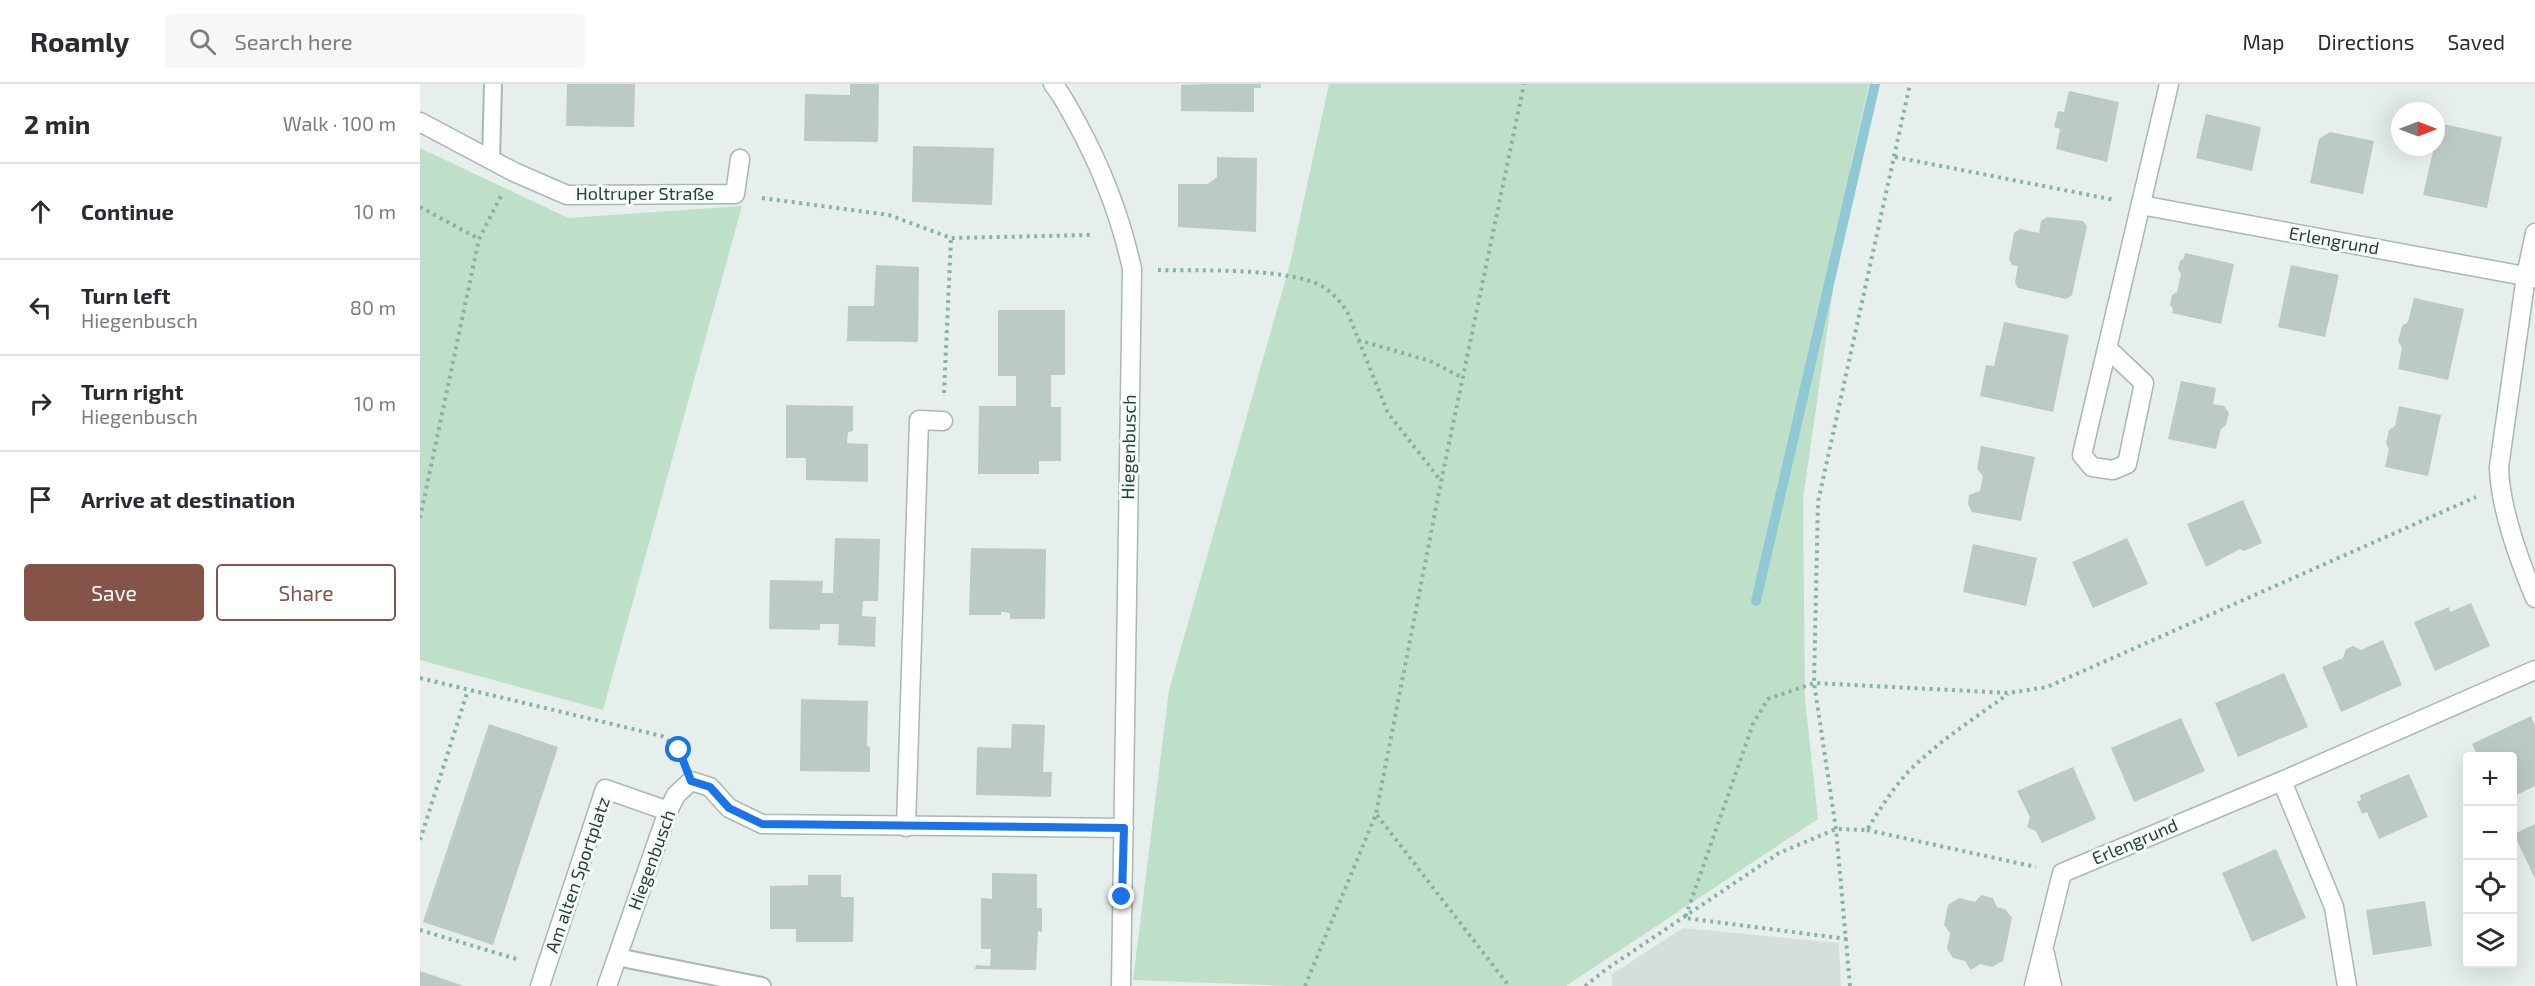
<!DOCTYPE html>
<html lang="en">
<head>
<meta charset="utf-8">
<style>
	body { margin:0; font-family:"Exo 2",sans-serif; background:#f7f7f7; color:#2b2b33 }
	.controls { position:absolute; right:18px; bottom:18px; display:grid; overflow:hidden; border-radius:6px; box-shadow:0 6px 24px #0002 }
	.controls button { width:54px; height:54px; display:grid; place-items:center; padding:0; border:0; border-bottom:2px solid #e1e1e2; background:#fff; color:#2b2b33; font:30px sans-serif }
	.compass { position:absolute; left:1971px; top:18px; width:54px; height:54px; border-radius:50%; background:#fff; box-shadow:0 6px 24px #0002; rotate:90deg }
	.stop { position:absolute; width:18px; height:18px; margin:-14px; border:4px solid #1a73e8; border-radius:50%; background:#fff }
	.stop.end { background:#1a73e8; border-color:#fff; box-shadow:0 2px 6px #0008 }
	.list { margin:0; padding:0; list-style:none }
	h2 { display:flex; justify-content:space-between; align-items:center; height:78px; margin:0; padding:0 24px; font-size:26px }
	h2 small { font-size:20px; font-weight:400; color:#7c7c81 }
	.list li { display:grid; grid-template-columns:39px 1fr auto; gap:18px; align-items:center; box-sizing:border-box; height:96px; padding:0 24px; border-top:2px solid #e1e1e2 }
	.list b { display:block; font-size:22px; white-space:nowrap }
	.list p { margin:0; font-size:20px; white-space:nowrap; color:#7c7c81 }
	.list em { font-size:20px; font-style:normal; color:#7c7c81 }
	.actions { display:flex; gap:12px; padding:18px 24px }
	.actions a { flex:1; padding:14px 0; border:2px solid #855347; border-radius:6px; text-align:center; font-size:21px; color:#855347 }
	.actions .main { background:#855347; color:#fff }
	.icon { flex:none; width:33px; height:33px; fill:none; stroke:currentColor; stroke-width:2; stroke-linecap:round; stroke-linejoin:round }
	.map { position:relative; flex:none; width:2115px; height:902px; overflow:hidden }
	header { display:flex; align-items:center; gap:36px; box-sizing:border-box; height:84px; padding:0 30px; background:#fff; border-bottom:2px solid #e1e1e2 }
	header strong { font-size:28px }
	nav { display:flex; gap:33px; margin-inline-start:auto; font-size:21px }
	.search { width:420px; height:54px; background:#f7f7f7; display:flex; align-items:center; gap:15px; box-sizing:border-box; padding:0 21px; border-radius:6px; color:#7c7c81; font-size:22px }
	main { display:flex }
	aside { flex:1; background:#fff }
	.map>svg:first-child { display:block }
	.built { fill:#d4dfda }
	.green { fill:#bfe0c8 }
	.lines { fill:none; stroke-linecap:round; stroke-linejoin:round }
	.stream { stroke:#8ec9d4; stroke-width:10 }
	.building { fill:#bbcac4 }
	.service-casing { stroke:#a8b8b2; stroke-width:20 }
	.minor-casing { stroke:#a8b8b2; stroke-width:21 }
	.path { stroke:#86b3a5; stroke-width:4; stroke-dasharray:3 4.5; stroke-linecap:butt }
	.service { stroke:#fff; stroke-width:16 }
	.minor { stroke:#fff; stroke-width:18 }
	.route { stroke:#1a73e8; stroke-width:8 }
	.labels { text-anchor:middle; stroke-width:6; stroke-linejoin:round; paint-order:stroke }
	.street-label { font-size:18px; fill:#24423a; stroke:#f7fbf9 }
</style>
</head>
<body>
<header>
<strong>Roamly</strong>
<div class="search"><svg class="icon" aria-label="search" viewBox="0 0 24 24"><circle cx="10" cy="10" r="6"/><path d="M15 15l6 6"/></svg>Search here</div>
<nav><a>Map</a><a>Directions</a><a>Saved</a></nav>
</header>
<main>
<aside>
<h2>2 min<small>Walk · 100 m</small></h2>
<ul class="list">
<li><svg class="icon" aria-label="ahead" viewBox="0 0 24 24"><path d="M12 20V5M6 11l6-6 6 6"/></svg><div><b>Continue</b></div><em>10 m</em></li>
<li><svg class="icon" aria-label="left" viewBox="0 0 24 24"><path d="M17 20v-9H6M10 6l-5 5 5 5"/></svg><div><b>Turn left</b><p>Hiegenbusch</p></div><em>80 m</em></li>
<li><svg class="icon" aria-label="right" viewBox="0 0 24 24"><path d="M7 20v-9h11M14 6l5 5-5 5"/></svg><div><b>Turn right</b><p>Hiegenbusch</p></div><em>10 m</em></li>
<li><svg class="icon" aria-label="arrive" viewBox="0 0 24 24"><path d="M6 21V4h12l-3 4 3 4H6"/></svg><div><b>Arrive at destination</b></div></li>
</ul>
<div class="actions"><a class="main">Save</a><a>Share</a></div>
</aside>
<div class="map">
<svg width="2115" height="902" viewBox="0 0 2115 902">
	<rect width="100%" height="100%" fill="#e6efeb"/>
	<path class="built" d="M 1263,844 L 1419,859 L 1421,902 L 1192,902 L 1192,890 Z"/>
	<path class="green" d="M 909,0 L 1449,0 L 1431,80 L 1383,415 L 1385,615 L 1398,735 L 1146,902 L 870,902 L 713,896 L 749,606 L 870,180 Z
		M 0,64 L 148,134 L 322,122 L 183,626 L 0,576 Z"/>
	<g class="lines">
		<path class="stream" d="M 1336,517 L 1455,0"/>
	</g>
	<path class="building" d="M 147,0 L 215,0 L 214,43 L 146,42 Z
		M 430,0 L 459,0 L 458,58 L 384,57 L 385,10 L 430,11 Z
		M 790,0 L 841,0 L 841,4 L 834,4 L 834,28 L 761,27 L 761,1 Z
		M 1649,7 L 1699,18 L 1687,78 L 1636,65 L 1640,45 L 1634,43 L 1638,27 L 1644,28 Z
		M 1786,30 L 1841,43 L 1832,87 L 1776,74 Z
		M 2019,39 L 2082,53 L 2067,124 L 2003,111 L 2014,63 L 2016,63 Z
		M 1910,48 L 1954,57 L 1943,110 L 1890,99 L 1899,55 Z
		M 493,62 L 574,64 L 572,121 L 492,118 Z
		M 797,73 L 837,74 L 836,148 L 758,143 L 758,100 L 788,100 L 797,93 Z
		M 1627,133 L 1663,137 L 1667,143 L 1652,211 L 1646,215 L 1598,204 L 1595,198 L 1598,182 L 1592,181 L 1589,175 L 1594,149 L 1600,145 L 1619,149 L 1621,137 Z
		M 1765,169 L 1814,180 L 1801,240 L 1752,229 L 1753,225 L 1750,221 L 1752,211 L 1757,208 L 1761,190 L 1758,185 L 1760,177 L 1764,174 Z
		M 456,181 L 499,183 L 498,258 L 427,257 L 428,222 L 454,222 Z
		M 1871,181 L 1919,191 L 1905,253 L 1858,243 Z
		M 1994,214 L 2044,225 L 2028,296 L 1978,285 L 1982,264 L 1978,257 L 1982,242 L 1988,238 Z
		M 578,226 L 645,226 L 645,291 L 631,291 L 631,323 L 641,323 L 641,377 L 619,377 L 619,390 L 558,390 L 559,322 L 596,322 L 596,292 L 578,292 Z
		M 1584,238 L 1649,251 L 1633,328 L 1560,312 L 1566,281 L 1574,282 Z
		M 1761,297 L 1796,304 L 1793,320 L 1804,322 L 1809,329 L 1806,341 L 1801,345 L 1796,365 L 1748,355 Z
		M 366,321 L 433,322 L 433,347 L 428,348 L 427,359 L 448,360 L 448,398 L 386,396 L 386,374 L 366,374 Z
		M 1979,322 L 2021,331 L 2008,392 L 1965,383 L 1969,365 L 1966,359 L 1969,346 L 1975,342 Z
		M 1561,362 L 1615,373 L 1601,437 L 1552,428 L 1548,420 L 1549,411 L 1560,407 L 1563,392 L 1557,385 Z
		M 1823,416 L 1842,459 L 1824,467 L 1820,465 L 1786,483 L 1767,440 Z
		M 415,454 L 460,455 L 458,517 L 443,517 L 442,532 L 456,533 L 455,563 L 418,561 L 419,540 L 400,540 L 400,546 L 349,545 L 350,496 L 403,497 L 402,509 L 413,509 Z
		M 1707,454 L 1728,500 L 1673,524 L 1652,478 Z
		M 1553,460 L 1617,474 L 1606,522 L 1543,508 Z
		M 551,464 L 626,465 L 625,535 L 590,535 L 590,529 L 581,528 L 581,531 L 549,531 Z
		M 2051,519 L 2070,562 L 2015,587 L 1994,538 L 2029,523 L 2030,528 Z
		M 1963,556 L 1982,601 L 1921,628 L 1902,583 L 1923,574 L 1926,565 L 1933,562 L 1941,566 Z
		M 1864,589 L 1888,643 L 1818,673 L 1795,619 Z
		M 381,615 L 448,617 L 447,662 L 450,663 L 450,688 L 380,687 Z
		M 2111,632 L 2115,642 L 2115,702 L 2092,713 L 2092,672 L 2058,672 L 2052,660 Z
		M 1761,634 L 1785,687 L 1714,718 L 1691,664 Z
		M 69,640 L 138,663 L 73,861 L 3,838 Z
		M 592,640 L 625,641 L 623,688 L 632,688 L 631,713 L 556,711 L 557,663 L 591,664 Z
		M 1653,683 L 1676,735 L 1622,759 L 1616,747 L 1607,743 L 1610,733 L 1597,707 Z
		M 1989,690 L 2008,733 L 1959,755 L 1947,728 L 1942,730 L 1937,718 L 1941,716 L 1940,711 Z
		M 2115,740 L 2115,795 L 2094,750 Z
		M 1856,765 L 1886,834 L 1832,858 L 1802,789 Z
		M 572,789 L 617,790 L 617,824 L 622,824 L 622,848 L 618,847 L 616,886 L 555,885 L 556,881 L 570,882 L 571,865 L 561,865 L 561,814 L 572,815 Z
		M 388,791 L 421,791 L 421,813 L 434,813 L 433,858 L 376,858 L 376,845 L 350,845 L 350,802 L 388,801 Z
		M 1561,811 L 1573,814 L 1577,823 L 1585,825 L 1592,834 L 1583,877 L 1572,883 L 1560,880 L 1551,886 L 1545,877 L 1533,874 L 1527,865 L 1530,849 L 1524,841 L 1528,821 L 1539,814 L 1555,818 Z
		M 2005,817 L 2012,862 L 1953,871 L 1946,826 Z
		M 0,887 L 44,902 L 0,902 Z"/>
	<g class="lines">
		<g class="service-casing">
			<path id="service" d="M 71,76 L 73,0
				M 197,873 L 342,902"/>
		</g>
		<g class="minor-casing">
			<path id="minor" d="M 633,0 C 643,12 649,25 657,39 C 682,85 701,134 712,185 L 701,902
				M 0,38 L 94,88 L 147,111 L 315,110 L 320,75
				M 1721,121 L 2115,194
				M 2115,149 L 2106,192 L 2079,383 C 2080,424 2099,476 2115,514
				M 1687,264 L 1724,299 L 1707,380 L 1693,386 L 1672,383 L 1662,371 L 1749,0
				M 1862,697 L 1914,823 L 1927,902
				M 486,743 L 499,336 L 523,337
				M 1625,870 L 1632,902
				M 120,902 L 185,705 L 248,727
				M 187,902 L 248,727 L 256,711 L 271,697 L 290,703 L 309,724 L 342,740 L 704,744
				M 1614,902 L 1642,789 L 1862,697 L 2115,586"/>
		</g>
		<path class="path" d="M 1475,73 L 1695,116
			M 342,114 L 469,131 L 531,154 L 672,151
			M 0,123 L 59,155
			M 738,186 C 778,187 874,183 905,204 C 914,210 920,218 927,227 L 968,329 L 1021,397
			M 938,256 L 1010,277 L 1043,294
			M 524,309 L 531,154
			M 0,434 L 59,155 L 81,112
			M 0,594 L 242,652 L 259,666 L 261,673
			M 957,731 L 1089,902
			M 1447,746 L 1616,783
			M 0,756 L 48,606
			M 0,846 L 100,876
			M 1427,855 L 1265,834 L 1333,640 L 1348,615 L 1394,599 L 1589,609 L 1627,603 L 2056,413
			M 885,902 L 956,730 L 1021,398 L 1104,0
			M 1165,902 L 1188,884 L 1359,769 L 1416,745 L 1447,746 C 1460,725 1473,704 1490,686 C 1519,657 1555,634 1588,610
			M 1430,902 L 1416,745 L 1394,599 L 1398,418 L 1490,0"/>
		<use href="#service" class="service"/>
		<use href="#minor" class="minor"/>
	</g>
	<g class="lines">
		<path class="route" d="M 259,666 L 271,697 L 290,703 L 309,724 L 342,740 L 704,744 L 702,813"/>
	</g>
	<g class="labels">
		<g class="street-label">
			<text x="225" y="116">Holtruper Straße</text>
			<text transform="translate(1914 157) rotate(10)" y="6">Erlengrund</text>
			<text transform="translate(709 363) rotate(-89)" y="6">Hiegenbusch</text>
			<text transform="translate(1715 758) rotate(-23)" y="6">Erlengrund</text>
			<text transform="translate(232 776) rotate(-70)" y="6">Hiegenbusch</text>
			<text transform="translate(158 791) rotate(-71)" y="6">Am alten Sportplatz</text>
		</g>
	</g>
</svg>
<div class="controls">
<button>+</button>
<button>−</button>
<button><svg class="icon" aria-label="locate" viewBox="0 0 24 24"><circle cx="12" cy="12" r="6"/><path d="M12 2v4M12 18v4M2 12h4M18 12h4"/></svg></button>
<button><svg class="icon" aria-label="layers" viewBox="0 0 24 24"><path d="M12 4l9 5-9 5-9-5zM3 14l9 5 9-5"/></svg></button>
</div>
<svg class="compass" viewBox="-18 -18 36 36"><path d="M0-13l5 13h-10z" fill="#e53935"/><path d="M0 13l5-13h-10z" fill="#7c7c81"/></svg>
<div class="stop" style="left:259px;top:666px"></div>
<div class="stop end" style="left:702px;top:813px"></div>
</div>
</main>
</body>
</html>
